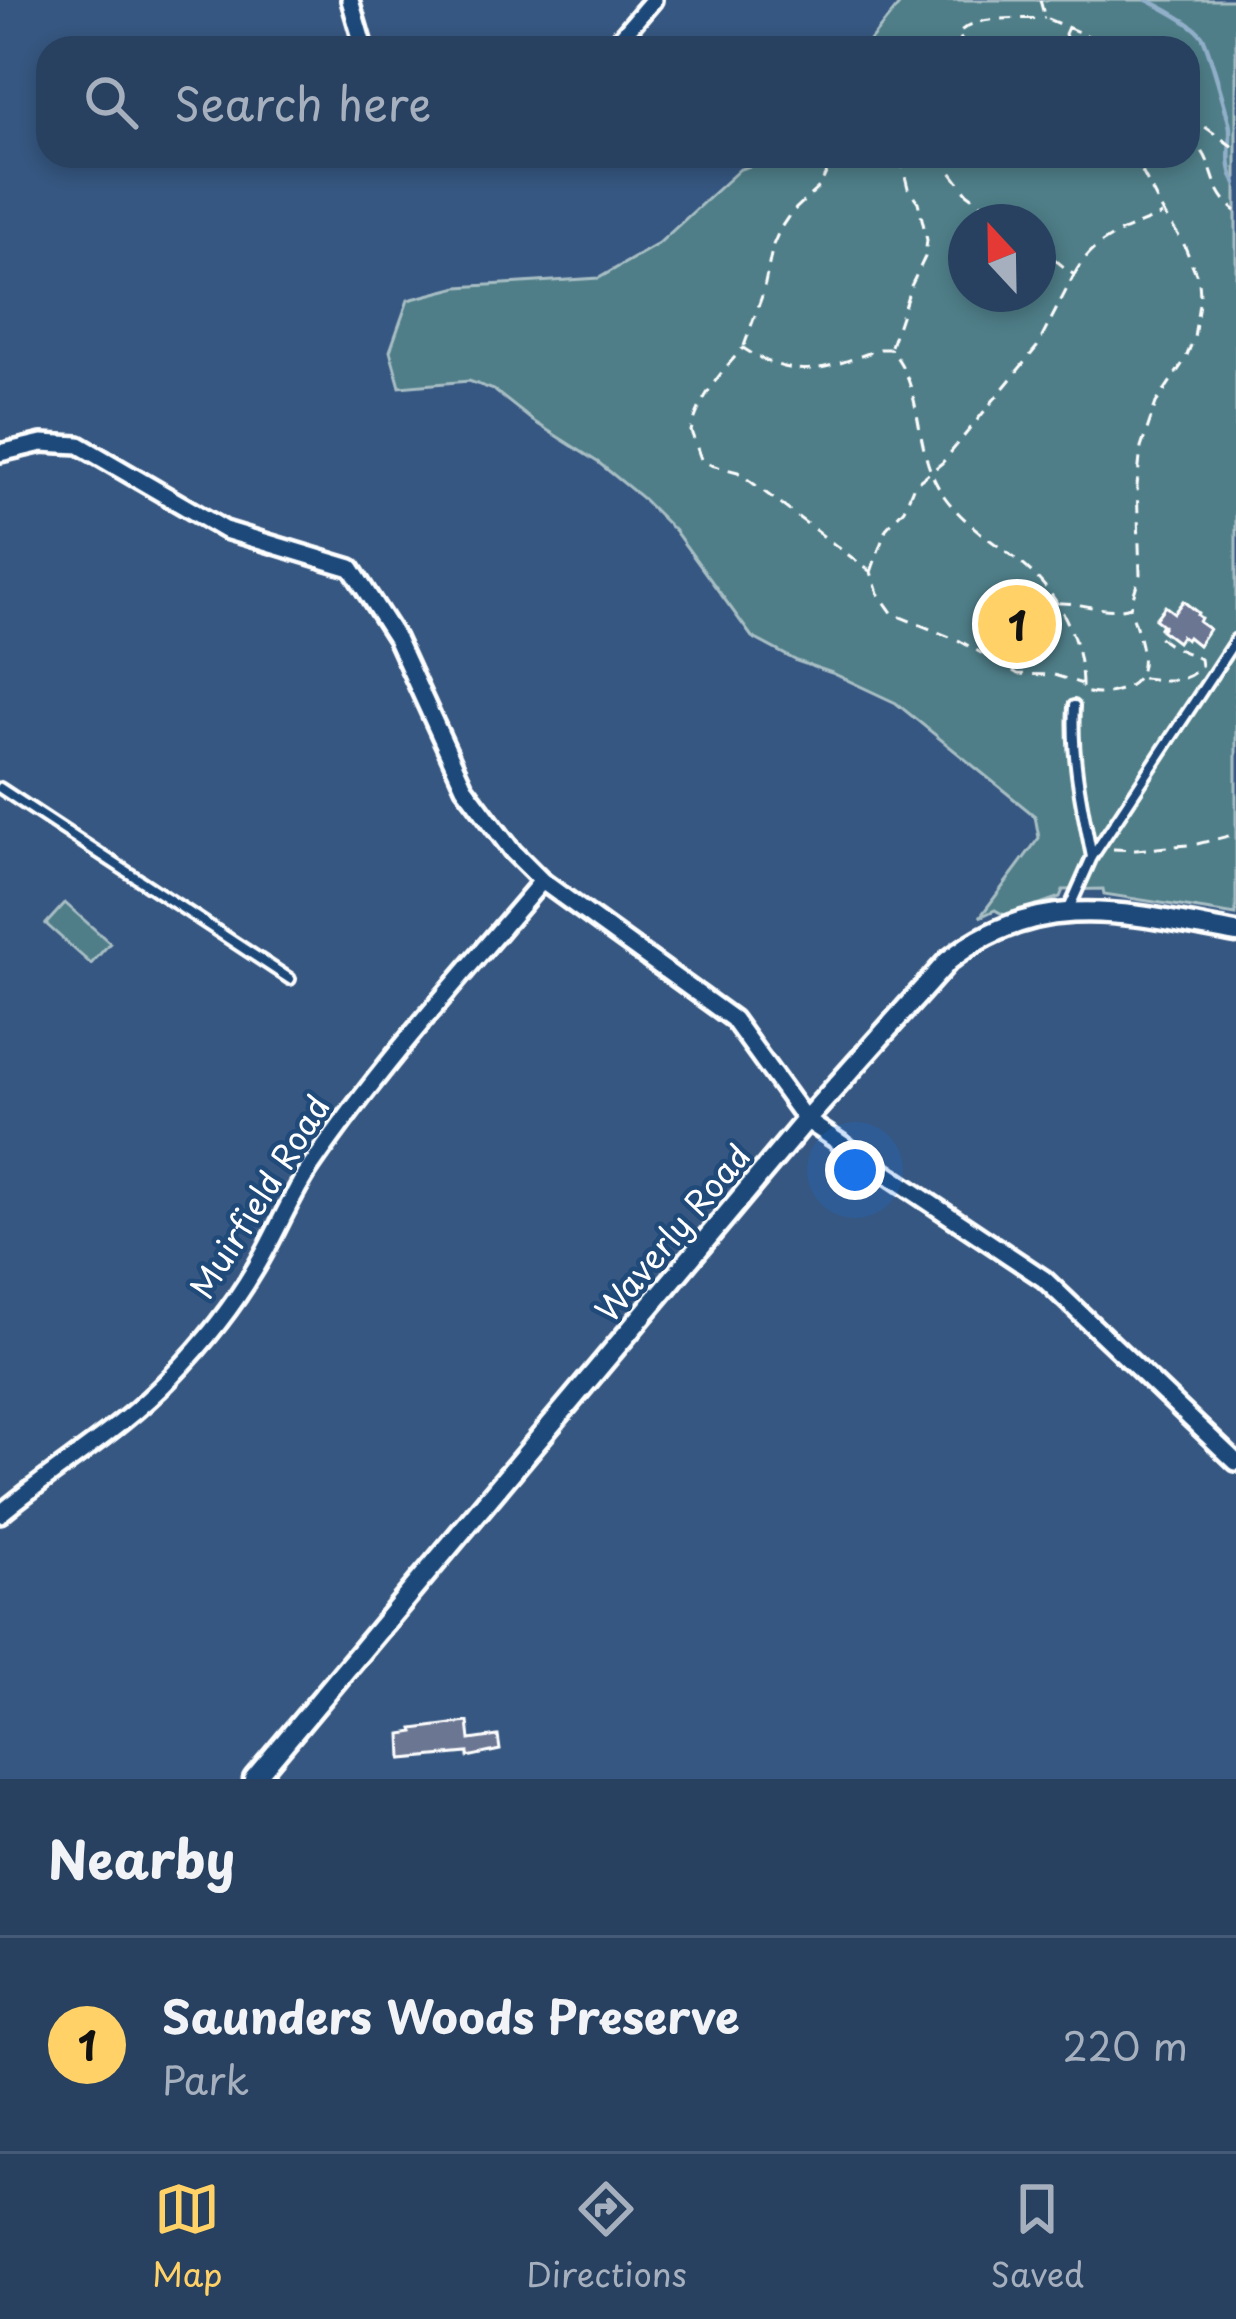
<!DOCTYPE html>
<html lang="en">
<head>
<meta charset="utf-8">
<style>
	body { margin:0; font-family:"Playpen Sans",sans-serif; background:#304867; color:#f1f3f6 }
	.compass { position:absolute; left:948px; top:204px; width:108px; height:108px; border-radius:50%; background:#284161; box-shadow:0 6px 18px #0003; rotate:338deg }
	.you { position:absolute; left:855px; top:1170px; width:42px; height:42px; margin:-30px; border:9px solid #fff; border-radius:50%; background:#1a73e8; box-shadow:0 0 0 18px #1a73e833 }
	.badge { display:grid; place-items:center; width:78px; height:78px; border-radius:50%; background:#ffd166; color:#111; font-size:39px; font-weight:700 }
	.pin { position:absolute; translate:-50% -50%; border:6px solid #fff; box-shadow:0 3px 12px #0006 }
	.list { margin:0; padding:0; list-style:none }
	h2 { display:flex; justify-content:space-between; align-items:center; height:156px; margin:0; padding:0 48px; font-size:51px }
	h2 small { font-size:39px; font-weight:400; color:#a5afbd }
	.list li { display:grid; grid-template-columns:78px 1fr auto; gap:36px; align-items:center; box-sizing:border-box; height:216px; padding:0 48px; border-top:3px solid #445a76 }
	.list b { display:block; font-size:45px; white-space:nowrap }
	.list p { margin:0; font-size:39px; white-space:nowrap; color:#a5afbd }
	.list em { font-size:39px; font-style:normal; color:#a5afbd }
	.icon { flex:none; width:66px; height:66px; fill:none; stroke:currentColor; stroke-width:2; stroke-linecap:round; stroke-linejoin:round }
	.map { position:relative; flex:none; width:1236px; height:1779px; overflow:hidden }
	.search { position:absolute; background:#284161; box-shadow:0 6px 18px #0003; left:36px; right:36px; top:36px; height:132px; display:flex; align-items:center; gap:30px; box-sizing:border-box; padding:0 42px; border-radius:36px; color:#a5afbd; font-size:45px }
	.sheet { height:372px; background:#284161 }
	nav { display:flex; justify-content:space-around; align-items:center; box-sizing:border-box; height:168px; border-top:3px solid #445a76; background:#284161; font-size:33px; color:#a5afbd }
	nav a { display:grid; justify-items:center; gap:6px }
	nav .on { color:#ffd166 }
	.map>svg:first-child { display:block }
	.green { fill:#507e88; stroke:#a8bec4; stroke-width:3; fill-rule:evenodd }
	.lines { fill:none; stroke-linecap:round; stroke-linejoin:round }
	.stream { stroke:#91afc9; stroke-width:4.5 }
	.building { fill:#6b7692; stroke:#fff; stroke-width:3 }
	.service-casing { stroke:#fff; stroke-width:16 }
	.minor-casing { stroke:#fff; stroke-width:24 }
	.tertiary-casing { stroke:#fff; stroke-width:27 }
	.path { stroke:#fff; stroke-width:3; stroke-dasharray:12 9; stroke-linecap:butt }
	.service { stroke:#1f4a7a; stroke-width:8 }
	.minor { stroke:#1f4a7a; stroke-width:15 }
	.tertiary { stroke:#1f4a7a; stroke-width:18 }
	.labels { text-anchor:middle; stroke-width:9; stroke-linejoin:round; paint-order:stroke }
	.street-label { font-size:33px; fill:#fff; stroke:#1f4a7a }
</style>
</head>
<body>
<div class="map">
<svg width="1236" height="1779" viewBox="0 0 1236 1779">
	<rect width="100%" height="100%" fill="#365781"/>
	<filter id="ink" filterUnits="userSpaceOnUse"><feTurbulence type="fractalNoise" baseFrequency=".00833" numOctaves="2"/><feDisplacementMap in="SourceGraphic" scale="24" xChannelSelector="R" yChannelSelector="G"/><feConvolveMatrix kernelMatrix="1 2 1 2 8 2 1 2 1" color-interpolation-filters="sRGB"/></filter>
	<g filter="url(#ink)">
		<path class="green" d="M 903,0 L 1236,0 L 1236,915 L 1104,894 L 1103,889 L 1063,890 L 1060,897 L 1006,916 L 995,910 L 980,917 L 1039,838 L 1035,816 L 896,703 L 832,673 L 797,661 L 752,637 L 675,531 L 641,497 L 599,463 L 533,421 L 494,390 L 469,381 L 400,387 L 390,351 L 408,300 L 458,287 L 599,278 L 658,244 L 740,169 L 766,161 L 770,156 L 1188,156 L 1188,48 L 864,48 ZM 966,222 L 1038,222 L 1038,294 L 966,294 Z
			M 65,903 L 110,943 L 91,964 L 46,924 Z"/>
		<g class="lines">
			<path class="stream" d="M 1147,0 C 1161,7 1194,24 1202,36 C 1207,42 1229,119 1230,128 C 1231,147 1225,165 1236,183"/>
		</g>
		<path class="building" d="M 1183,601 L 1198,613 L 1197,615 L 1201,618 L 1199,622 L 1209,629 L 1198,645 L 1188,637 L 1186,640 L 1181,636 L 1177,642 L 1161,630 L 1164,626 L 1155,619 L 1165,606 L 1174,613 Z
			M 468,1722 L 470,1740 L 498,1736 L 500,1750 L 468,1757 L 468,1753 L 402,1759 L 401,1734 L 414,1732 L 413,1729 Z"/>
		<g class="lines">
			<g class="service-casing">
				<path id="service" d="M 1074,706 C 1071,759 1082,806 1092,857
					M 0,788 L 290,979
					M 1068,911 L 1092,857 L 1236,639"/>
			</g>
			<g class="minor-casing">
				<path id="minor" d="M 350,0 L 364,48
					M 612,48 L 653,0
					M 0,453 L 42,443 L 79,445 L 225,530 L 351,568 L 396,638 L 464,787 L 513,852 L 542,881 L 733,1019 L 806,1120 L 1044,1279 L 1236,1462
					M 0,1514 C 56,1467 120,1431 171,1377 C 202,1345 232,1308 255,1269 C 276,1235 289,1198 312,1165 C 381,1065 463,974 542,881"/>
			</g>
			<g class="tertiary-casing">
				<path id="tertiary" d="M 254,1779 L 806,1120 L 948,961 C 1040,887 1130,914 1236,933"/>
			</g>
			<path class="path" d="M 1040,0 L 1045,18 L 1117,48
				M 1068,27 L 1065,34 L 1070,48
				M 966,48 L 958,34 C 973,14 1020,20 1045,18
				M 1188,115 L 1236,149
				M 1188,136 C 1219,160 1205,187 1236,211
				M 939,156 L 967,193 L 1006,222
				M 1074,275 C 1094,237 1125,231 1162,215
				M 744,346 L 763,293 L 773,245 L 780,229 L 790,214 L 820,186 L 834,156
				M 891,346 L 911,286 L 925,257 L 927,240 L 918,202 L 908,188 L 900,156
				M 871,572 L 886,529 L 904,509 L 914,485 L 942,463 L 1037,347 L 1074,275 L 1038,246
				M 1059,603 C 1082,602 1108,615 1130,607 L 1140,574 L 1137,486 L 1141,448 L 1156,403 L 1185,360 L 1194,338 L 1200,296 L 1199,281 L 1183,242 L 1164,214 L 1134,156
				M 1142,678 C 1165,680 1185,685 1201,666 L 1200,659 C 1186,651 1164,647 1157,633 L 1162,624
				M 1082,684 C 1081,637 1058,593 1021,563 C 994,542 964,524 944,496 C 911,451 926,388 890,349 L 880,349 C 824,369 797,383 743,348 C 720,373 700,397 691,431 L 701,459 L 711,465 L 738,472 L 871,572 L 878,593 L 893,614 L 960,641 L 1018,674 L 1054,675 L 1082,684 L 1082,691 C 1094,696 1107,694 1120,690 C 1158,677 1138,636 1130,607
				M 1113,849 L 1136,850 L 1197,844 L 1236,834"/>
			<use href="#service" class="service"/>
			<use href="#minor" class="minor"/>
			<use href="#tertiary" class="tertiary"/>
		</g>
	</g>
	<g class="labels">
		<g class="street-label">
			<text transform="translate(260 1197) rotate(-58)" y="12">Muirfield Road</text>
			<text transform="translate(673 1233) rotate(-50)" y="12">Waverly Road</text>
		</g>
	</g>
</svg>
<svg class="compass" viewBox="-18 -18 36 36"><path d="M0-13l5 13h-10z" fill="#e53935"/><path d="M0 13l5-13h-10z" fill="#a5afbd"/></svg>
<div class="you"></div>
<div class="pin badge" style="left:1017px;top:624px">1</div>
<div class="search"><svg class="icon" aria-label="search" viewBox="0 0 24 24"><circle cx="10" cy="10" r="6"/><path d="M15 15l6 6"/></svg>Search here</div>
</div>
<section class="sheet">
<h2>Nearby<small></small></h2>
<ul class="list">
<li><span class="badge">1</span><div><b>Saunders Woods Preserve</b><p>Park</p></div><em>220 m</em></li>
</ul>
</section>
<nav>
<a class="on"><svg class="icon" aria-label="map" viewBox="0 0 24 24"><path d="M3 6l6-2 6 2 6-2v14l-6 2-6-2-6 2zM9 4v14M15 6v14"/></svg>Map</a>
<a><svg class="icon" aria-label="directions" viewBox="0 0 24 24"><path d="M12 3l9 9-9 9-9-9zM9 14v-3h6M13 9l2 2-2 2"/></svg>Directions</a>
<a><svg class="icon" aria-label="saved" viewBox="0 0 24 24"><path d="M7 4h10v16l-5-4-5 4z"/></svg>Saved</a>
</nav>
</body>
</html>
